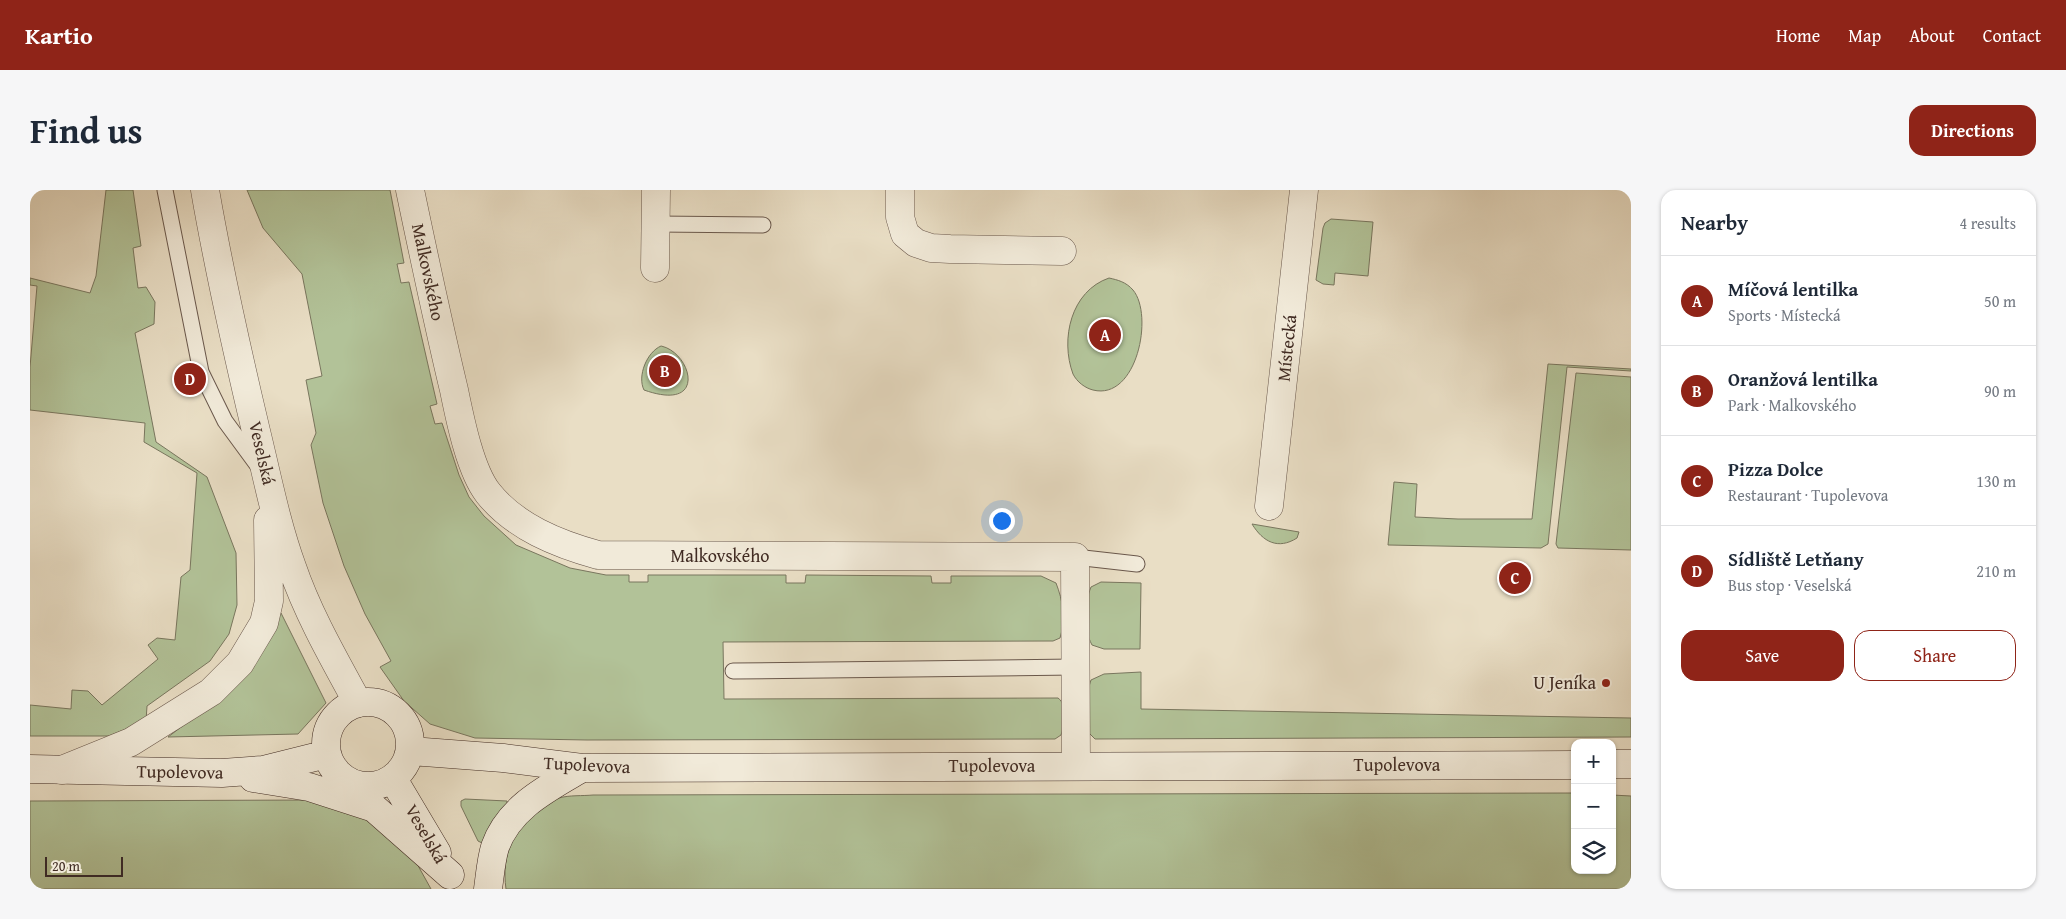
<!DOCTYPE html>
<html lang="en">
<head>
<meta charset="utf-8">
<style>
	body { margin:0; font-family:"Gentium Book Plus",serif; background:#f6f6f7; color:#1f2937 }
	.controls { position:absolute; right:15px; bottom:15px; display:grid; overflow:hidden; border-radius:10px; box-shadow:0 1px 4px #0004 }
	.controls button { width:45px; height:45px; display:grid; place-items:center; padding:0; border:0; border-bottom:1px solid #e0e1e3; background:#fff; color:#1f2937; font:25px sans-serif }
	.scale { position:absolute; left:15px; bottom:12px; width:78px; box-sizing:border-box; padding-left:5px; border:2px solid #402b23; border-top:0; font-size:14px; line-height:18px; white-space:nowrap; color:#402b23; -webkit-text-stroke:4px #f1ead9; paint-order:stroke }
	.you { position:absolute; left:971px; top:330px; width:18px; height:18px; margin:-12px; border:4px solid #fff; border-radius:50%; background:#1a73e8; box-shadow:0 0 0 8px #1a73e833 }
	.badge { display:grid; place-items:center; width:32px; height:32px; border-radius:50%; background:#8f2418; color:#fff; font-size:16px; font-weight:700 }
	.pin { position:absolute; translate:-50% -50%; border:2px solid #fff; box-shadow:0 1px 5px #0006 }
	.list { margin:0; padding:0; list-style:none }
	h2 { display:flex; justify-content:space-between; align-items:center; height:65px; margin:0; padding:0 20px; font-size:21px }
	h2 small { font-size:16px; font-weight:400; color:#747a83 }
	.list li { display:grid; grid-template-columns:32px 1fr auto; gap:15px; align-items:center; box-sizing:border-box; height:90px; padding:0 20px; border-top:1px solid #e0e1e3 }
	.list b { display:block; font-size:19px; white-space:nowrap }
	.list p { margin:0; font-size:16px; white-space:nowrap; color:#747a83 }
	.list em { font-size:16px; font-style:normal; color:#747a83 }
	.actions { display:flex; gap:10px; padding:15px 20px }
	.actions a { flex:1; padding:11px 0; border:1px solid #8f2418; border-radius:15px; text-align:center; font-size:18px; color:#8f2418 }
	.actions .main { background:#8f2418; color:#fff }
	.icon { flex:none; width:28px; height:28px; fill:none; stroke:currentColor; stroke-width:2; stroke-linecap:round; stroke-linejoin:round }
	.map { position:relative; flex:none; width:1601px; height:699px; overflow:hidden; border-radius:15px }
	header { display:flex; align-items:center; gap:30px; box-sizing:border-box; height:70px; padding:0 25px; background:#8f2418; color:#fff }
	header strong { font-size:24px }
	nav { display:flex; gap:28px; margin-inline-start:auto; font-size:18px }
	.intro { display:flex; align-items:center; justify-content:space-between; box-sizing:border-box; height:120px; padding:0 30px }
	h1 { margin:0; font-size:35px }
	.button { padding:12px 22px; border-radius:15px; background:#8f2418; color:#fff; font-size:18px; font-weight:700 }
	main { display:flex; gap:30px; padding:0 30px }
	aside { flex:1; background:#fff; border-radius:15px; box-shadow:0 1px 4px #0004 }
	.map>svg:first-child { display:block }
	.green { fill:#b2c298; stroke:#79765e }
	.lines { fill:none; stroke-linecap:round; stroke-linejoin:round }
	.service-casing { stroke:#6a584c; stroke-width:17 }
	.minor-casing { stroke:#6a584c; stroke-width:29 }
	.tertiary-casing { stroke:#6a584c; stroke-width:29 }
	.secondary-casing { stroke:#402b23; stroke-width:29 }
	.service { stroke:#f1ead9; stroke-width:15 }
	.minor { stroke:#f1ead9; stroke-width:28 }
	.tertiary { stroke:#f1ead9; stroke-width:28 }
	.secondary { stroke:#f1ead9; stroke-width:28 }
	.poi-dot { fill:#8f2418; stroke:#f1ead9; stroke-width:2 }
	.labels { text-anchor:middle; stroke-width:4; stroke-linejoin:round; paint-order:stroke }
	.street-label { font-size:18px; fill:#402b23; stroke:#f1ead9 }
	.poi-label { font-size:18px; fill:#402b23; stroke:#f1ead9; text-anchor:end }
</style>
</head>
<body>
<header>
<strong>Kartio</strong>
<nav><a>Home</a><a>Map</a><a>About</a><a>Contact</a></nav>
</header>
<div class="intro"><h1>Find us</h1><a class="button">Directions</a></div>
<main>
<div class="map">
<svg width="1601" height="699" viewBox="0 0 1601 699">
	<rect width="100%" height="100%" fill="#e9dec5"/>
	<filter id="stains"><feTurbulence type="fractalNoise" baseFrequency=".004" numOctaves="4"/><feColorMatrix values="0 0 0 0 .2 0 0 0 0 .09 0 0 0 0 .02 0 0 0 .5 -.17"/></filter>
	<radialGradient id="worn" r=".72"><stop offset=".6" stop-color="#630" stop-opacity="0"/><stop offset="1" stop-color="#630" stop-opacity=".3"/></radialGradient>
	<path class="green" d="M 76,0 L 103,0 L 111,56 L 103,58 L 108,98 L 116,97 L 125,112 L 124,134 L 105,143 L 126,252 L 177,287 L 206,363 L 207,415 L 199,444 L 180,471 L 117,516 L 116,531 L 79,546 L 0,546 L 0,515 L 41,519 L 42,500 L 58,501 L 72,515 L 128,469 L 118,455 L 127,448 L 145,450 L 151,387 L 160,380 L 167,283 L 114,252 L 115,233 L 0,220 L 0,177 L 7,96 L 0,95 L 0,88 L 60,103 L 66,86 Z
		M 217,0 L 360,0 L 374,73 L 367,74 L 371,93 L 379,92 L 407,214 L 400,216 L 405,234 L 412,233 L 429,285 L 439,307 L 454,326 L 486,355 L 540,378 L 576,385 L 599,385 L 599,392 L 618,392 L 618,385 L 756,385 L 756,393 L 775,393 L 776,385 L 901,386 L 902,393 L 921,393 L 921,386 L 1011,386 L 1026,393 C 1033,411 1036,429 1030,448 L 1023,451 L 693,452 L 694,509 L 1028,508 C 1038,515 1034,535 1031,545 L 1025,549 L 557,550 L 445,548 L 400,534 L 374,511 L 350,477 L 361,471 L 335,424 L 314,376 L 293,313 L 281,255 L 286,243 L 276,190 L 292,186 L 272,84 L 233,38 Z
		M 1301,29 L 1343,32 L 1338,86 L 1305,83 L 1304,95 L 1293,94 L 1286,90 L 1293,38 L 1295,33 Z
		M 1079,88 C 1088,90 1096,92 1103,100 C 1124,125 1107,211 1063,200 C 1055,198 1047,192 1043,184 C 1030,149 1041,101 1079,88 Z
		M 631,156 C 661,162 679,223 614,200 C 607,186 617,162 631,156 Z
		M 1518,174 L 1601,179 L 1601,181 L 1537,177 L 1518,354 L 1511,358 L 1358,355 L 1364,292 L 1387,294 L 1385,327 L 1428,329 L 1502,329 Z
		M 1546,183 L 1601,187 L 1601,360 L 1528,358 L 1526,354 Z
		M 1222,334 L 1269,342 L 1267,348 C 1248,360 1233,352 1222,334 Z
		M 1071,392 L 1111,393 L 1110,459 L 1074,459 L 1062,455 C 1053,438 1054,415 1061,397 Z
		M 251,423 L 296,513 L 268,544 L 138,547 L 193,505 L 220,476 Z
		M 1111,482 L 1111,519 L 1601,528 L 1601,547 L 1065,549 L 1059,543 L 1057,503 L 1061,490 L 1074,484 Z
		M 1545,603 L 1545,680 L 1582,680 L 1582,605 L 1601,606 L 1601,699 L 476,699 C 471,664 484,632 515,615 C 520,613 524,609 529,608 C 539,605 553,606 563,605 Z
		M 435,609 L 477,611 L 477,615 L 452,653 L 448,651 L 431,616 L 431,611 Z
		M 286,610 L 347,633 L 381,663 L 401,699 L 0,699 L 0,611 Z"/>
	<g class="lines">
		<g class="service-casing">
			<path id="service" d="M 135,0 L 171,182 L 195,231 L 228,276
				M 626,34 L 733,35
				M 1045,367 L 1107,374
				M 703,481 L 1045,477"/>
		</g>
		<g class="minor-casing">
			<path id="minor" d="M 380,0 C 394,67 408,133 424,200 C 430,229 440,280 458,303 C 485,337 528,354 568,365 L 1045,367 L 1046,576
				M 870,0 L 870,27 L 875,44 L 886,53 L 901,58 L 920,59 L 1032,61
				M 625,78 L 626,0
				M 1239,316 L 1274,0"/>
		</g>
		<g class="tertiary-casing">
			<path id="tertiary" d="M 175,0 C 189,81 207,161 226,241 C 237,286 246,333 262,377 C 278,424 304,469 328,513
				M 32,580 L 101,552 L 181,502 L 210,473 L 234,433 L 239,411 L 238,330"/>
		</g>
		<g class="secondary-casing">
			<path id="secondary" d="M296 554a42 42 0 1 1 84 0a42 42 0 1 1-84 0Z
				M 381,561 L 473,568 L 552,578 L 1545,575
				M 1582,574 L 1601,574
				M 0,579 L 192,583 L 233,580 L 297,564
				M 223,588 L 279,597 L 344,618 L 420,685
				M 363,589 L 407,663
				M 458,699 C 460,685 461,670 465,657 C 479,617 518,598 552,578"/>
		</g>
		<use href="#service" class="service"/>
		<use href="#minor" class="minor"/>
		<use href="#tertiary" class="tertiary"/>
		<use href="#secondary" class="secondary"/>
	</g>
	<circle class="poi-dot" cx="1576" cy="493" r="5"/>
	<g class="labels">
		<g class="street-label">
			<text transform="translate(398 82) rotate(78)" y="6">Malkovského</text>
			<text transform="translate(1257 158) rotate(-84)" y="6">Místecká</text>
			<text transform="translate(232 263) rotate(77)" y="6">Veselská</text>
			<text x="690" y="372">Malkovského</text>
			<text transform="translate(557 575) rotate(3)" y="6">Tupolevova</text>
			<text x="1367" y="581">Tupolevova</text>
			<text x="962" y="582">Tupolevova</text>
			<text transform="translate(150 582) rotate(1)" y="6">Tupolevova</text>
			<text transform="translate(396 644) rotate(60)" y="6">Veselská</text>
		</g>
		<g class="poi-label">
			<text x="1566" y="499">U Jeníka</text>
		</g>
	</g>
	<rect width="100%" height="100%" filter="url(#stains)"/>
	<rect width="100%" height="100%" fill="url(#worn)"/>
</svg>
<div class="controls">
<button>+</button>
<button>−</button>
<button><svg class="icon" aria-label="layers" viewBox="0 0 24 24"><path d="M12 4l9 5-9 5-9-5zM3 14l9 5 9-5"/></svg></button>
</div>
<div class="scale">20 m</div>
<div class="you"></div>
<div class="pin badge" style="left:1075px;top:145px">A</div>
<div class="pin badge" style="left:635px;top:181px">B</div>
<div class="pin badge" style="left:1485px;top:388px">C</div>
<div class="pin badge" style="left:160px;top:189px">D</div>
</div>
<aside>
<h2>Nearby<small>4 results</small></h2>
<ul class="list">
<li><span class="badge">A</span><div><b>Míčová lentilka</b><p>Sports · Místecká</p></div><em>50 m</em></li>
<li><span class="badge">B</span><div><b>Oranžová lentilka</b><p>Park · Malkovského</p></div><em>90 m</em></li>
<li><span class="badge">C</span><div><b>Pizza Dolce</b><p>Restaurant · Tupolevova</p></div><em>130 m</em></li>
<li><span class="badge">D</span><div><b>Sídliště Letňany</b><p>Bus stop · Veselská</p></div><em>210 m</em></li>
</ul>
<div class="actions"><a class="main">Save</a><a>Share</a></div>
</aside>
</main>
</body>
</html>
